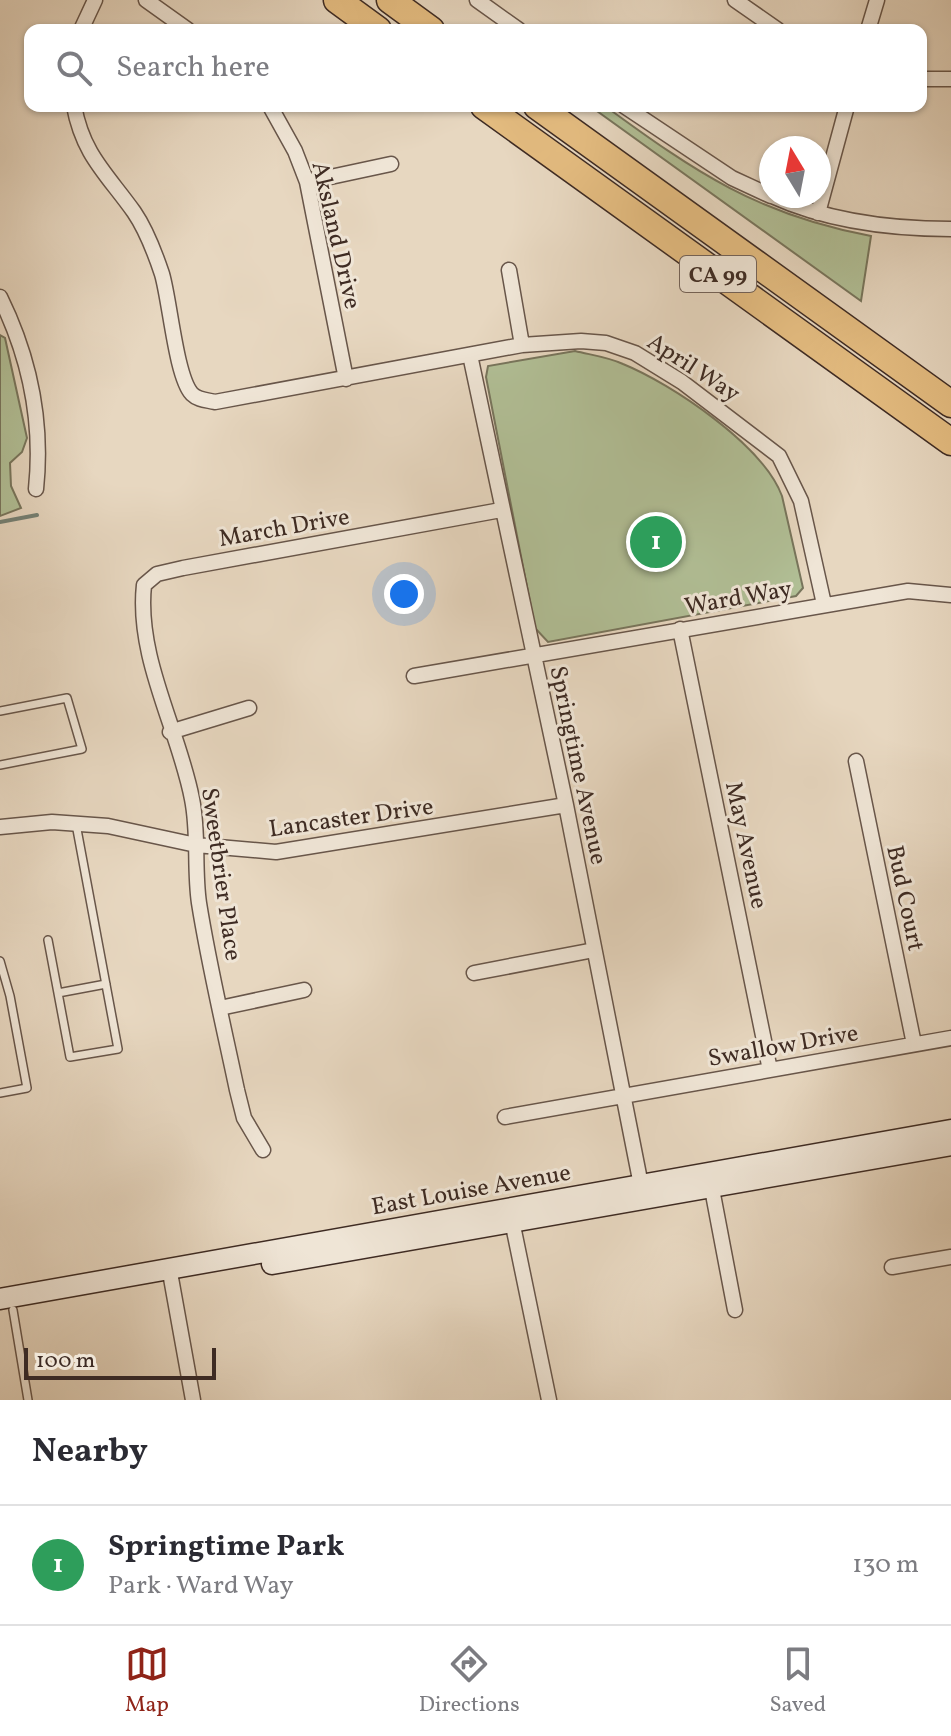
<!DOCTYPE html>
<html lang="en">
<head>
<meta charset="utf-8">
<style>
	body { margin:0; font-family:Vollkorn,serif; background:#f7f7f7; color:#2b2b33 }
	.compass { position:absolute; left:759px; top:136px; width:72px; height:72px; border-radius:50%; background:#fff; box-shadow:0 2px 6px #0004; rotate:350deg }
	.scale { position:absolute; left:24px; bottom:20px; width:192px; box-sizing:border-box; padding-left:8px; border:4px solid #3e2b23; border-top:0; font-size:22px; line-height:28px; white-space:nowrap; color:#3e2b23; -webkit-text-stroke:6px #efe5d6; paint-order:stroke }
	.you { position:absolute; left:404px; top:594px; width:28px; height:28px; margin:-20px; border:6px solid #fff; border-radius:50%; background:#1a73e8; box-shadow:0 0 0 12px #1a73e833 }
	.badge { display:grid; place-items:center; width:52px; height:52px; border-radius:50%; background:#8f2418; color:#fff; font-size:26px; font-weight:700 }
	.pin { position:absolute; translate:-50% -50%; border:4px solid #fff; box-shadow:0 2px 8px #0006 }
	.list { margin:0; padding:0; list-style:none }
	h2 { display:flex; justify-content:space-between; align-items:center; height:104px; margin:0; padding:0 32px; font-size:34px }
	h2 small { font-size:26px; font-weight:400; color:#7c7c81 }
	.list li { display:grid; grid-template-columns:52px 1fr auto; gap:24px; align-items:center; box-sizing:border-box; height:120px; padding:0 32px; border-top:2px solid #e1e1e2 }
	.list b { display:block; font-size:30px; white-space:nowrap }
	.list p { margin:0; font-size:26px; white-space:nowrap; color:#7c7c81 }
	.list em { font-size:26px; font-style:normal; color:#7c7c81 }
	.icon { flex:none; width:44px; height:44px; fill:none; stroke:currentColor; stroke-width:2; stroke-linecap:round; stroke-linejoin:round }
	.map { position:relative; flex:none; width:951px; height:1400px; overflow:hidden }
	.search { position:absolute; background:#fff; box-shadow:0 2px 6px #0004; left:24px; right:24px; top:24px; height:88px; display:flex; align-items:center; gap:20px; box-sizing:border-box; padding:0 28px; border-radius:16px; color:#7c7c81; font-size:30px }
	.sheet { height:224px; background:#fff }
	nav { display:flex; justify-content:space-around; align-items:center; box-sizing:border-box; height:112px; border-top:2px solid #e1e1e2; background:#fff; font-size:22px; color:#7c7c81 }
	nav a { display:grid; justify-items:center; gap:4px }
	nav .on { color:#8f2418 }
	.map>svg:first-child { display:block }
	.green { fill:#b1bf96; stroke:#78755c; stroke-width:2 }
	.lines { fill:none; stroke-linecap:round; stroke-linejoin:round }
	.stream { stroke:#748175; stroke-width:4 }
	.lane-casing { stroke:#68564a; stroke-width:10 }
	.street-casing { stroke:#68564a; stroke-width:17 }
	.secondary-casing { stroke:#3e2b23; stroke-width:23 }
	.highway-casing { stroke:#3e2b23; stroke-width:29 }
	.lane { stroke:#efe5d6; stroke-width:7 }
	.street { stroke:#efe5d6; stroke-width:14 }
	.secondary { stroke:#efe5d6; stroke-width:20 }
	.highway { stroke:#e4bc80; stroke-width:26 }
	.labels { text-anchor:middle; stroke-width:6; stroke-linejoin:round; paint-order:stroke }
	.shield { fill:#efe5d6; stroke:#736359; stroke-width:2 }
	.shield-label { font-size:22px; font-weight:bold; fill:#3e2b23 }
	.street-label { font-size:24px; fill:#3e2b23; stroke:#efe5d6 }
</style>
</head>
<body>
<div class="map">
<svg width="951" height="1400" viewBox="0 0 951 1400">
	<rect width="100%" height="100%" fill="#e7d7c0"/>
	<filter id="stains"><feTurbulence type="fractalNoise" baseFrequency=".0025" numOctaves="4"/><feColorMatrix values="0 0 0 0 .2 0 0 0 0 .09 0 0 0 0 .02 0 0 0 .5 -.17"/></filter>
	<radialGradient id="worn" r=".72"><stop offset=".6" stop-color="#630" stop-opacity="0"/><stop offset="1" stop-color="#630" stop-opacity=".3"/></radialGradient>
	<path class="green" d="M 590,106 L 605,106 C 695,172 758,215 871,236 L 861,301 Z
		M 0,335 L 5,338 L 27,438 L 22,452 L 10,463 L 11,486 L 21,508 L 0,516 Z
		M 575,351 C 591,355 608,357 623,364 C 672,384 763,445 782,496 L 803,588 L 796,596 L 548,642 L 535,628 L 486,377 L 488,366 Z"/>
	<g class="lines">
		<path class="stream" d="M 0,522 L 37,515"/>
		<g class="lane-casing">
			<path id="lane" d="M 0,711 L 67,698 L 82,749 L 0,765
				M 76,824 L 118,1049 L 70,1057 L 58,993 L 106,984
				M 48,940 L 58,993
				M 0,961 L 10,996 L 27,1088 L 0,1093
				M 13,1310 L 28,1400"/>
		</g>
		<g class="street-casing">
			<path id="street" d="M 146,0 L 188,30
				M 477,0 L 519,30
				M 735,0 L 778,30
				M 81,30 L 95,0
				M 868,30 L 877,0
				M 921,79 L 951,79
				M 74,106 C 83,155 107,174 134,212 C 147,231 155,253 162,274 C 170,301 176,377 192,394 C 198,400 207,400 215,402 L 522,345 L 581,341 L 606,343 L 635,353 L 682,382 L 779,456 L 801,501 L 824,604
				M 270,106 L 295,151 L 307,182 L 346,379
				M 624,106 L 732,178 L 771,196
				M 307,182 L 391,164
				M 772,196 C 827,221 891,229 951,229
				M 818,213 L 847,106
				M 509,270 L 522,345
				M 0,297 C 30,358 43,422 36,489
				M 470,355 L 566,805 L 641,1185
				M 680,629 L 770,1070
				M 414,676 L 908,591 L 951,595
				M 170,732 L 249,708
				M 856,761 L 914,1044
				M 0,827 L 52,822 L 108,826 L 196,845 L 276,852 L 566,805
				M 474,973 L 594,950
				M 220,1008 L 304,990
				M 505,1117 L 951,1038
				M 263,1150 L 244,1118 L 237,1090 C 224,1028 209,966 199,903 C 194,869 199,833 192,799 C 179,730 136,658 144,585 L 157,574 L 183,568 L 501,510
				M 712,1189 L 735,1310
				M 511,1216 L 549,1400
				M 169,1267 L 193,1400
				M 892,1267 L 951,1257"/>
		</g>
		<g class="secondary-casing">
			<path id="secondary" d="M 272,1264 L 951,1145
				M 0,1299 L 951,1130"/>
		</g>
		<g class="highway-casing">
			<path id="highway" d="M 337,0 L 378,30
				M 390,0 L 431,30
				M 484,106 L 951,442
				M 537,106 L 951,404"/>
		</g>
		<use href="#lane" class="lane"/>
		<use href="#street" class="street"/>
		<use href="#secondary" class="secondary"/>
		<use href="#highway" class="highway"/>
	</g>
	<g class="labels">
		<rect class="shield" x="680" y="256" width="76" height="36" rx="6"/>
		<g class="shield-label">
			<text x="718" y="282">CA 99</text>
		</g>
		<g class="street-label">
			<text transform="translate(337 235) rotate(77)" y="8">Aksland Drive</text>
			<text transform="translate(694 367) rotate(33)" y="8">April Way</text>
			<text transform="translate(284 527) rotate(-10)" y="8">March Drive</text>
			<text transform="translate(738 597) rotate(-10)" y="8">Ward Way</text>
			<text transform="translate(579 765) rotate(78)" y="8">Springtime Avenue</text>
			<text transform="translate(351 817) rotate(-8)" y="8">Lancaster Drive</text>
			<text transform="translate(747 845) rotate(78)" y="8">May Avenue</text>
			<text transform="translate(222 874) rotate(82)" y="8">Sweetbrier Place</text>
			<text transform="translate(906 898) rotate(78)" y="8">Bud Court</text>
			<text transform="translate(783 1045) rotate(-10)" y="8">Swallow Drive</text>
			<text transform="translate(471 1189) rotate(-10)" y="8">East Louise Avenue</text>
		</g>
	</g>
	<rect width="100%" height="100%" filter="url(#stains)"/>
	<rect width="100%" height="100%" fill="url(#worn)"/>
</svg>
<svg class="compass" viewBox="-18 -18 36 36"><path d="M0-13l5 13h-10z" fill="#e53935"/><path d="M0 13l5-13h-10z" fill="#7c7c81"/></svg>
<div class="scale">100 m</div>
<div class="you"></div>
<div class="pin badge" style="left:656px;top:542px;background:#2e9e5b">1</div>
<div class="search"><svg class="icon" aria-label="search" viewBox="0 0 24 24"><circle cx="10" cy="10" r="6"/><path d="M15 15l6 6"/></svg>Search here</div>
</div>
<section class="sheet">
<h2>Nearby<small></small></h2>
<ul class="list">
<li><span class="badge" style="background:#2e9e5b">1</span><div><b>Springtime Park</b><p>Park · Ward Way</p></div><em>130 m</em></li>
</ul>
</section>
<nav>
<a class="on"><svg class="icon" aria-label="map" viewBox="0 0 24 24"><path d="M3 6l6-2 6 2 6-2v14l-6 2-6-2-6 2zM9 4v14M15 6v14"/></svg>Map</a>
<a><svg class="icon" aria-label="directions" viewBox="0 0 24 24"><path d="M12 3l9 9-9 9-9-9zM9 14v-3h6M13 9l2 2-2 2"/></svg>Directions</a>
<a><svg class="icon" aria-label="saved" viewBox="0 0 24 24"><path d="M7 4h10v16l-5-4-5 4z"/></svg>Saved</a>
</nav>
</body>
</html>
